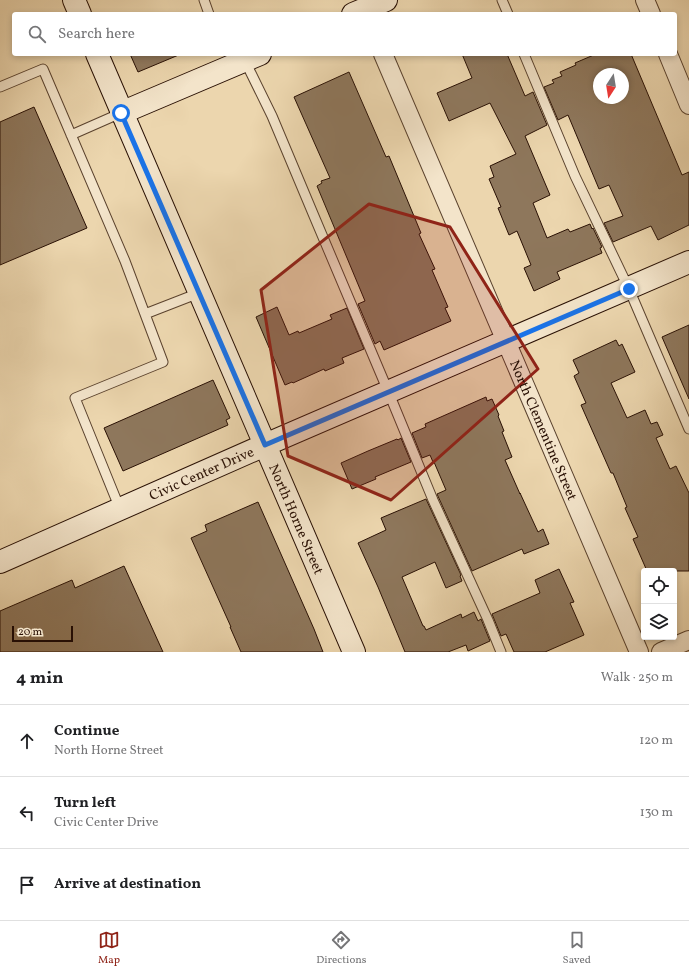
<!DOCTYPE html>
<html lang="en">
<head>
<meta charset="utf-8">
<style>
	body { margin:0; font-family:Vollkorn,serif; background:#f6f6f6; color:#202124 }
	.controls { position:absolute; right:12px; bottom:12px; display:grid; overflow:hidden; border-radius:4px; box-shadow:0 2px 6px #0003 }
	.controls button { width:36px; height:36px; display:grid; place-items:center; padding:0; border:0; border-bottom:1px solid #e0e0e0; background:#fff; color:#202124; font:20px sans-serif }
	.compass { position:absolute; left:593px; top:68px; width:36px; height:36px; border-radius:50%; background:#fff; box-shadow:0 2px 6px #0003; rotate:192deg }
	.scale { position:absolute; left:12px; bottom:10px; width:61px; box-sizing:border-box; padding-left:4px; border:2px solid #291004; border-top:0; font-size:11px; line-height:14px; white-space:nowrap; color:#291004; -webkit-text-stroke:3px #f3e4ca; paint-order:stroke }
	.stop { position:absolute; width:12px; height:12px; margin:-9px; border:3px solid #1a73e8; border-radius:50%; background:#fff }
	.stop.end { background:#1a73e8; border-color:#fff; box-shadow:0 1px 4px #0008 }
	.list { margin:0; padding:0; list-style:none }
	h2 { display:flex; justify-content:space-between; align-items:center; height:52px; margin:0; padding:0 16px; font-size:17px }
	h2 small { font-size:13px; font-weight:400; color:#757577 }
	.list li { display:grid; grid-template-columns:26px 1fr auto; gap:12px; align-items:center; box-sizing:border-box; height:72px; padding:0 16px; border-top:1px solid #e0e0e0 }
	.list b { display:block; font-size:15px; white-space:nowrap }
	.list p { margin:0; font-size:13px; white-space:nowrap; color:#757577 }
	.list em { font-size:13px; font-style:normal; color:#757577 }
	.icon { flex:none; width:22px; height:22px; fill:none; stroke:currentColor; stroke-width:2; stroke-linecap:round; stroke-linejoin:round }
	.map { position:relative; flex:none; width:689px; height:652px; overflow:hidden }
	.search { position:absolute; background:#fff; box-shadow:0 2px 6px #0003; left:12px; right:12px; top:12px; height:44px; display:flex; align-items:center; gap:10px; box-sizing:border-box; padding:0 14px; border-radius:4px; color:#757577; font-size:15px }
	.sheet { height:268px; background:#fff }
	nav { display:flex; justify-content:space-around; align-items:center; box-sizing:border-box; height:56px; border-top:1px solid #e0e0e0; background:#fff; font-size:11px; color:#757577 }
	nav a { display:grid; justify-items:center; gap:2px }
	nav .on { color:#8f2418 }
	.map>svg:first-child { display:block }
	.building { fill:#8e775c; stroke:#291004; fill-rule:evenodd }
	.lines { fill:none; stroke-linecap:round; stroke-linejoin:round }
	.lane-casing { stroke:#5a422e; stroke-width:11 }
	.street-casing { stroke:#5a422e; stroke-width:20 }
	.secondary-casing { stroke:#291004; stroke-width:24 }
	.lane { stroke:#f3e4ca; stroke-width:9 }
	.street { stroke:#f3e4ca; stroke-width:18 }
	.secondary { stroke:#f3e4ca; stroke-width:22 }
	.route { stroke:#1a73e8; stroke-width:5 }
	.marked { fill:#8f2418; fill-opacity:0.2; stroke:#8f2418; stroke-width:3; stroke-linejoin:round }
	.labels { text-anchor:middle; stroke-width:4; stroke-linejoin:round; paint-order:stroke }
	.street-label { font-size:14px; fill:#291004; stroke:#f3e4ca }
</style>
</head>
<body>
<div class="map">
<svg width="689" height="652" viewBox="0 0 689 652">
	<rect width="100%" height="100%" fill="#ecd6ae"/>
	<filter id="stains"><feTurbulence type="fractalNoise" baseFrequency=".005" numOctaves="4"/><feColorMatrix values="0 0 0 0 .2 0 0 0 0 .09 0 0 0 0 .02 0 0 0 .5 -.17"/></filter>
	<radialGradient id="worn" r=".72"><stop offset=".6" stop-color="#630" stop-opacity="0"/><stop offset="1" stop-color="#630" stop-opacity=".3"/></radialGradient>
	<path class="building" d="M 130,54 L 181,54 L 138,72 Z
		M 462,54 L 507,54 L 525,96 L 533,92 L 547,125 L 525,136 L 550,195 L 533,203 L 547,238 L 568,229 L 570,232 L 590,224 L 592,229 L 593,228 L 602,247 L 600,248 L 602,253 L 557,272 L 560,279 L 534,291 L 524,268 L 531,265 L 517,231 L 509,235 L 498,208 L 501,207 L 489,179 L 494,177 L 490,166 L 516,154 L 490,103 L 449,121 L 437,93 L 472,78 Z
		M 596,54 L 631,54 L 682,175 L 689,172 L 689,225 L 658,240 L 651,226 L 613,242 L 604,223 L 623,216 L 609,185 L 599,189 L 568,115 L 558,120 L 544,87 L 554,83 L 552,80 L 562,76 L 560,72 L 576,65 L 575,63 ZM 599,74 L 623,74 L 623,98 L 599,98 Z
		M 349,72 L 386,157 L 389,156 L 421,233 L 419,234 L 435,269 L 432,270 L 448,307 L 445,308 L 451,321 L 384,350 L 380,341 L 375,344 L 358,304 L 365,301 L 317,186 L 322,183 L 321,181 L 330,178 L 294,97 Z
		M 34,107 L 87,228 L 0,265 L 0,122 Z
		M 277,307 L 289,335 L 298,331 L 299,333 L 332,319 L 330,315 L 347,308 L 364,349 L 342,358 L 344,363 L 325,371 L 324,369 L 293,383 L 292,382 L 285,385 L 256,317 Z
		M 689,325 L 689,399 L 662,337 Z
		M 616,340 L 619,346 L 622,344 L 635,372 L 611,383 L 627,418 L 645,410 L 651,424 L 657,422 L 663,435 L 656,438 L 670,469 L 676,466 L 689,493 L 689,571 L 647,571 L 633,539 L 638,537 L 625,508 L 627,507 L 613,473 L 611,473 L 581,405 L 586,403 L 574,376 L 579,373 L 573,360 Z
		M 213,380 L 230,418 L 226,420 L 228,425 L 123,471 L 104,428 Z
		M 486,397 L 487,401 L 492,399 L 499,415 L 498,416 L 504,431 L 502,432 L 512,457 L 505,460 L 520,494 L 520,493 L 538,532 L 543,529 L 549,544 L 524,554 L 522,549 L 472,571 L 437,494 L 446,490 L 434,462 L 433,462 L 430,455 L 422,458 L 412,433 L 426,427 L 425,424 Z
		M 401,438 L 411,462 L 375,477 L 376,479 L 352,489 L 341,463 L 368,451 L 397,439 L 398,440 Z
		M 426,499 L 461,575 L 460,576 L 462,581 L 446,588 L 435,562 L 402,577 L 423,626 L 424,626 L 426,630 L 461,614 L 462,618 L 474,612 L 478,621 L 481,619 L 490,641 L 468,651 L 466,645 L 448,652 L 405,652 L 378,587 L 358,543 L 386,530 L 381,518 Z
		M 258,502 L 314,629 L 323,652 L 241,652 L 230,627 L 231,627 L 191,538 L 207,531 L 205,525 Z
		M 124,566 L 163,652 L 0,652 L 0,611 L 72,580 L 75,588 Z
		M 559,569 L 574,602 L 570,603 L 584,635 L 545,652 L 514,652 L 506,634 L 501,636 L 492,614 L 540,593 L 535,580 Z"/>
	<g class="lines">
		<g class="lane-casing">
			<path id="lane" d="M 204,0 L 209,14
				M 502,0 L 508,14
				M 524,54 L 575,176 L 629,289 L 689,429
				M 245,61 L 272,116 L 314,216 L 388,391 L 433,500 L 488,620 L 501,652
				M 0,87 L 43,69 L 125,261 L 163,362 L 75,398 L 120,509
				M 71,135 L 121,113
				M 145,314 L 199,293"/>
		</g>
		<g class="street-casing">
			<g id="street">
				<path d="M 645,0 L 651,14"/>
				<path id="s1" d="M 383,54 L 639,652"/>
				<path d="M 668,54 L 689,105"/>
				<path d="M 661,652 L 689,640"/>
			</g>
		</g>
		<g class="secondary-casing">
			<g id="secondary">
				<path d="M 74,0 L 80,14"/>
				<path d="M 353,14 L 386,0"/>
				<path id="s2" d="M 97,54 L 354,652"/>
				<path d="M 121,113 L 260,54"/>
				<path id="s3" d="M 0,562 L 265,445 L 689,262"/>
			</g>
		</g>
		<use href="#lane" class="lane"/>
		<use href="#street" class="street"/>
		<use href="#secondary" class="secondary"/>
	</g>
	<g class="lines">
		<path class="route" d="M 121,113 L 265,445 L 629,289"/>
	</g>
	<path class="marked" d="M 369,204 L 450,227 L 538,369 L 391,500 L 288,456 L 261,290 Z"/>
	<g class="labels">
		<g class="street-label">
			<text dy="5" stroke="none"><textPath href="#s1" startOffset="409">North Clementine Street</textPath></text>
			<text dy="5" stroke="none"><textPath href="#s3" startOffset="220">Civic Center Drive</textPath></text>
			<text dy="5" stroke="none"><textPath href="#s2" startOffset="506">North Horne Street</textPath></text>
		</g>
	</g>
	<rect width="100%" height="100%" filter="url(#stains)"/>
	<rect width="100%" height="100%" fill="url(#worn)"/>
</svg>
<div class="controls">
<button><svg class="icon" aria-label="locate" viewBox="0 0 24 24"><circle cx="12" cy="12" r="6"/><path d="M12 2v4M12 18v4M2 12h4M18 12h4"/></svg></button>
<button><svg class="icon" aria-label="layers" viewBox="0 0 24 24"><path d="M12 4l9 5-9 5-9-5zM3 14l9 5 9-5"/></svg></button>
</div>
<svg class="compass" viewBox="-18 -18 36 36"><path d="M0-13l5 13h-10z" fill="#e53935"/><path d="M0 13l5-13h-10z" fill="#757577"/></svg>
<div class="scale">20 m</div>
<div class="stop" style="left:121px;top:113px"></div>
<div class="stop end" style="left:629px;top:289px"></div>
<div class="search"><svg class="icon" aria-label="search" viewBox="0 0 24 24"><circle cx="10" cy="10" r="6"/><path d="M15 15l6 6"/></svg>Search here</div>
</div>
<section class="sheet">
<h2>4 min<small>Walk · 250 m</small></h2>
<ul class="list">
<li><svg class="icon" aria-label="ahead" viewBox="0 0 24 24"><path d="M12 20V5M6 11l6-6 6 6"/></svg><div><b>Continue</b><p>North Horne Street</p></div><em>120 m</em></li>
<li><svg class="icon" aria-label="left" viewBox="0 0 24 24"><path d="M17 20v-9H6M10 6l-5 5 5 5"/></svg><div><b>Turn left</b><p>Civic Center Drive</p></div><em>130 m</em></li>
<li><svg class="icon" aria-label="arrive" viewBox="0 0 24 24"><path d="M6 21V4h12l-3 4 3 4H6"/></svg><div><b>Arrive at destination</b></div></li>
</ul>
</section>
<nav>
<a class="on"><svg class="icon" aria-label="map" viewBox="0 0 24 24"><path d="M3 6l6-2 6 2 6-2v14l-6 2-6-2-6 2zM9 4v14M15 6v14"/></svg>Map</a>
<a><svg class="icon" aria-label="directions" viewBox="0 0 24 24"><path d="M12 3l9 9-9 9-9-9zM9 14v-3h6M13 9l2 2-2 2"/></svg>Directions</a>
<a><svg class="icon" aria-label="saved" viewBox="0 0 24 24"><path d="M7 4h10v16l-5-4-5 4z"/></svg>Saved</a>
</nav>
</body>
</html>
